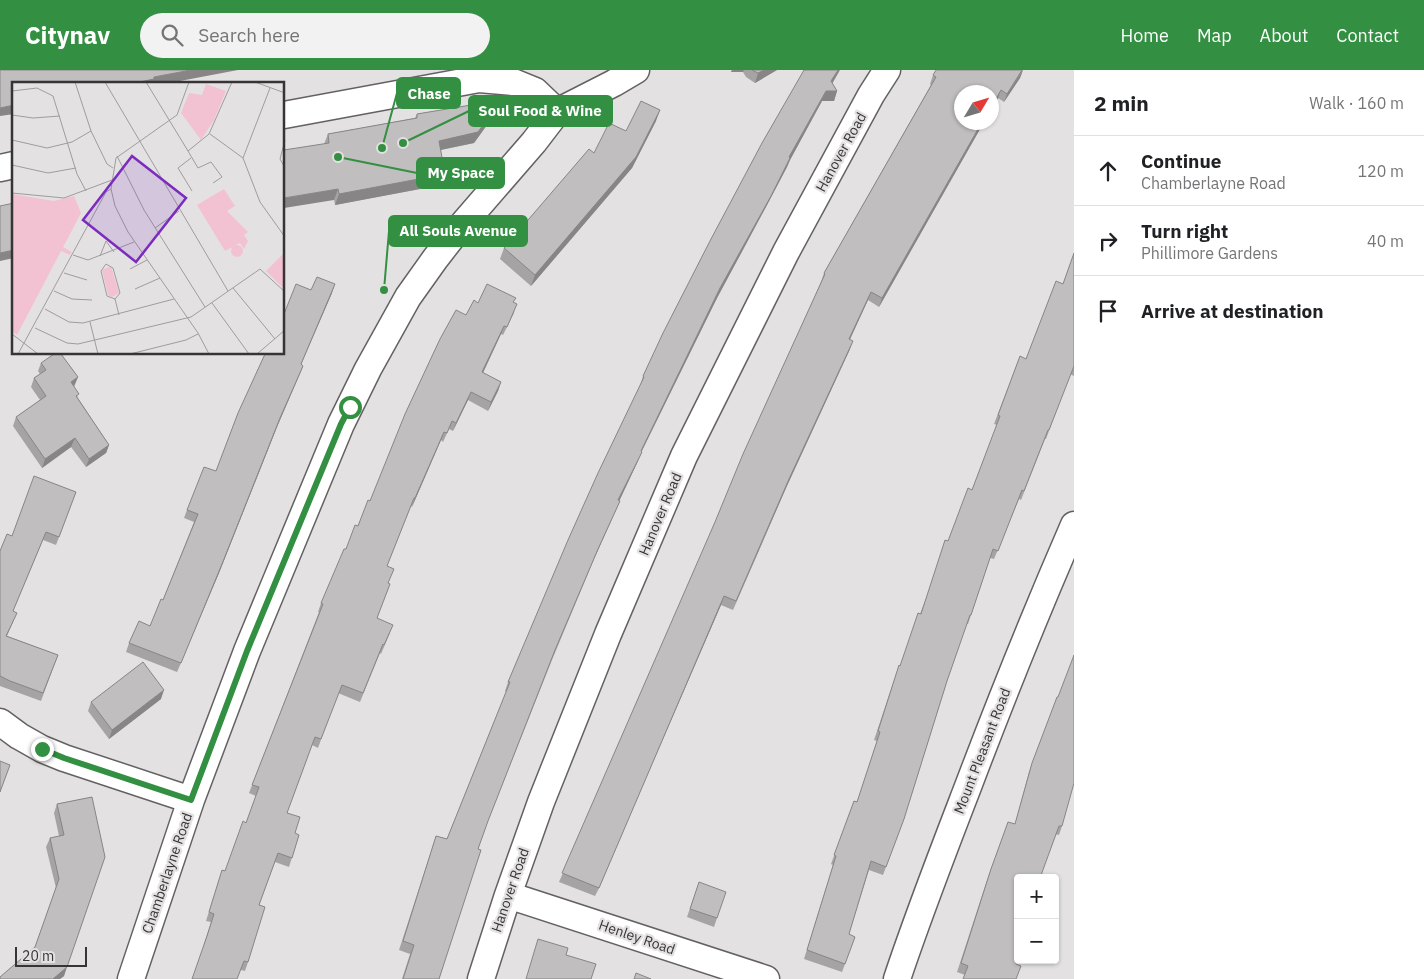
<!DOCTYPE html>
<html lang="en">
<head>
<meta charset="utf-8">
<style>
	body { margin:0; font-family:"IBM Plex Sans",sans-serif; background:#f2f2f2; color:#202124 }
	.controls { position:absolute; right:15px; bottom:15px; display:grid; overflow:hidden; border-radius:5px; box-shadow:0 1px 4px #0004 }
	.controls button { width:45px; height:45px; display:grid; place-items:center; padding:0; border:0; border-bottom:1px solid #e0e0e0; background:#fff; color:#202124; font:25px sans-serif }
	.compass { position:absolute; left:954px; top:15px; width:45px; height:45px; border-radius:50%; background:#fff; box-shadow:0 1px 4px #0004; rotate:52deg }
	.scale { position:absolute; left:15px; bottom:12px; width:72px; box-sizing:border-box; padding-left:5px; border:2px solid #363435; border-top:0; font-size:14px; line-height:18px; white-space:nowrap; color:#363435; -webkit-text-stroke:4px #e4e1e2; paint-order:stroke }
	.stop { position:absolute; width:15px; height:15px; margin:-11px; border:4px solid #338f41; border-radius:50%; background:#fff }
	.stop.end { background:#338f41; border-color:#fff; box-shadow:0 1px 5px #0008 }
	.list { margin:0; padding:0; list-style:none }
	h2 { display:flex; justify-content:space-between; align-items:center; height:65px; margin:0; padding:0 20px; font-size:21px }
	h2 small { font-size:16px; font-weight:400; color:#757577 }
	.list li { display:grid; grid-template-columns:32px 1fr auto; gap:15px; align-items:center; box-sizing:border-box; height:70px; padding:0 20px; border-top:1px solid #e0e0e0 }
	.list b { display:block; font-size:19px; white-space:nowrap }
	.list p { margin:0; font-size:16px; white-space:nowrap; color:#757577 }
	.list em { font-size:16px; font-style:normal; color:#757577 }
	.icon { flex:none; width:28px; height:28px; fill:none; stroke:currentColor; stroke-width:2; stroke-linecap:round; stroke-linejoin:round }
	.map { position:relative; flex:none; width:1074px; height:909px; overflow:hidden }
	header { display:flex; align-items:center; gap:30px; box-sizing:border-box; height:70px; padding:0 25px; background:#338f41; color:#fff }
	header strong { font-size:24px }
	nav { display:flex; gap:28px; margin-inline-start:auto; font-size:18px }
	.search { width:350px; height:45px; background:#f2f2f2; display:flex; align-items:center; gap:12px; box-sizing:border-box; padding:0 18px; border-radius:28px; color:#757577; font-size:19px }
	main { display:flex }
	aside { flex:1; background:#fff }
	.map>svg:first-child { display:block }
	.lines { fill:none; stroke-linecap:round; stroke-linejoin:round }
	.minor-casing { stroke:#646162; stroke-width:29 }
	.minor { stroke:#fff; stroke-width:26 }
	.wall { fill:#a6a3a4 }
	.shaded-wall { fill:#878586 }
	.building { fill:#c1bebf; stroke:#878586 }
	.route { stroke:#338f41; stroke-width:6 }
	.labels { text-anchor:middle; stroke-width:4.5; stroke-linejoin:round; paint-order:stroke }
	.street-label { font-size:14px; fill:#363435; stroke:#e4e1e2 }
	.inset-road { fill:none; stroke:#9e9c9d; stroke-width:1 }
	.view { fill:#7b2cbf; fill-opacity:0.15; stroke:#7b2cbf; stroke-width:2.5 }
	.inset-edge { fill:none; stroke:#363435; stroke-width:2.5 }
	.leader { fill:none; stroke:#338f41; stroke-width:2 }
	.callout-dot { fill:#338f41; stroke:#e4e1e2; stroke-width:2 }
	.callout { fill:#338f41; stroke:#338f41; stroke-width:2 }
	.callout-label { font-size:15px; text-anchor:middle; font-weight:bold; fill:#fff }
</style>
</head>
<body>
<header>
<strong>Citynav</strong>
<div class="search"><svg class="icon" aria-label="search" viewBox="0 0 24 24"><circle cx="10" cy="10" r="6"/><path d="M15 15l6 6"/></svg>Search here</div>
<nav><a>Home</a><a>Map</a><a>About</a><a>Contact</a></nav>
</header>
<main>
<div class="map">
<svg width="1074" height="909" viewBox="0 0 1074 909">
	<rect width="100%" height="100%" fill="#e4e1e2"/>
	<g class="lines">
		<g class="minor-casing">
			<path id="minor" d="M 284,45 L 479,9 L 513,12 L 535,21 L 557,42
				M 0,98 L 14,95
				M 0,652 L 19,666 L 42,679 L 64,688 L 191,730
				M 508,825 L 766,909
				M 131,909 L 191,730 L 247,581 L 341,354 L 368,299 L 408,227 L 435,189 L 456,162 L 534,72 L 557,42 L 614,13 L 636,0
				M 481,909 L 508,825 L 541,732 L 608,564 L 684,386 L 786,182 L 871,25 L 887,0
				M 897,909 C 919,843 944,779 969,714 C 1002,627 1037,540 1074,455"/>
		</g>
		<use href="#minor" class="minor"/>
	</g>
	<path class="wall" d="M 732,0 L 777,0 L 755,13 L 746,7 L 743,2 L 731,2 Z
		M 1023,0 L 1020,8 L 1004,32 L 998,28 L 962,52 L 984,52 L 879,237 L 868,230 L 850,269 L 850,279 L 786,418 L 733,540 L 721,535 L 595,826 L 559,812 L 821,212 L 824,203 L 931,15 L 930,14 L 933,5 Z
		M 832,13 L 837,21 L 834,31 L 822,31 L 790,90 L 787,97 L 767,135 L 717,228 L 641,382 L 638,391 L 619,431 L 616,440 L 594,489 L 552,590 L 485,758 L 478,779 L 439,909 L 402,909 L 410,884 L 399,880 L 436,766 L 447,769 L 506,622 L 505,621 L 508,612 L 640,316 L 643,306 Z
		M 501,30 L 497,41 L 474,73 L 441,80 L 441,115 L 335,135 L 324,74 L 328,64 L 415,48 L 417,44 Z
		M 656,51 L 632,98 L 531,216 L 500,189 L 504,178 L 594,83 L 626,61 Z
		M 1074,183 L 1074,306 L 1070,304 L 1046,369 L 1045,369 L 1021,430 L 1019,429 L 994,489 L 990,488 L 968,554 L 966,554 L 947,611 L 904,749 L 883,805 L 869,800 L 849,864 L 855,867 L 842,902 L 804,889 L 833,795 L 831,794 L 854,731 L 857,732 L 877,671 L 874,670 L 896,604 L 900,596 L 920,544 L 948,471 L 972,420 L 997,355 L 994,354 L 1020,286 L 1026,289 L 1063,214 Z
		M 311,220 L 332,223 L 301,295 L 303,296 L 300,304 L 277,357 L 219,503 L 177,602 L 126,582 L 129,573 L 150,556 L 163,530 L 194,452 L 184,448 L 187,440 L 216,401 Z
		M 478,233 L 515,233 L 514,243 L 503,265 L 501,264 L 483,303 L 501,312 L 498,321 L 488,341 L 468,330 L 453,361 L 449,359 L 443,372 L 441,370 L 412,437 L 411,436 L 387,496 L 388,513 L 390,514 L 377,548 L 390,563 L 381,584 L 380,583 L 360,632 L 338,623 L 318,678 L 312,675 L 287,743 L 295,763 L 299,765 L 289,797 L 275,792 L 259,835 L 252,880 L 245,901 L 241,900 L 204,874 L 211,852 L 206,851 L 219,809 L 225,801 L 246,753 L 256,726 L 249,723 L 319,542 L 318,542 L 321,533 L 346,479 L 370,431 L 466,245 Z
		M 41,293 L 78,307 L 74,317 L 78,328 L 109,375 L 106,383 L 86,397 L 71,377 L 42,398 L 13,356 L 16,347 L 40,330 L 31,317 L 34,308 L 40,304 L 38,301 Z
		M 76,422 L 56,475 L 43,470 L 13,541 L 14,550 L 7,566 L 58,585 L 41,631 L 0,616 L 0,481 L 12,466 Z
		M 1057,627 L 1058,627 L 1062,756 L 1059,765 L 1055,764 L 965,905 L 957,902 L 988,807 L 1008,752 L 1015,754 L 1029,702 Z
		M 161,629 L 109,669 L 88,641 L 91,632 Z
		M 92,727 L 64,906 L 60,909 L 0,909 L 35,877 L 56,818 L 46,777 L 50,768 L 59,766 L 54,743 L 57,734 Z
		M 699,812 L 717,848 L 714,857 L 687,847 Z"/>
	<path class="shaded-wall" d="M 191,0 L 238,0 L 164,14 L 130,14 L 154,7 Z
		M 732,0 L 744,0 L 743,2 L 731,2 Z
		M 764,0 L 777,0 L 755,13 L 758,3 Z
		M 838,0 L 840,0 L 828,21 L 831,11 Z
		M 1023,0 L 1020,8 L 1004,32 L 1007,24 Z
		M 1001,20 L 998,28 L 992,40 L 992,36 Z
		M 826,21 L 837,21 L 834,31 L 822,31 L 790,90 L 787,97 L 767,135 L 717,228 L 637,391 L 641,381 L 720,218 L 789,87 Z
		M 501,30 L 497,41 L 474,73 L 435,81 L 439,71 Z
		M 14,35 L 14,44 L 0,46 L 0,38 Z
		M 660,40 L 656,51 L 632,98 L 531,216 L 535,205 Z
		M 982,52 L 984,52 L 879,237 L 882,228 Z
		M 445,104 L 441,115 L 335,135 L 339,124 Z
		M 338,119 L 334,130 L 284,138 L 284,128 Z
		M 14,180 L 14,188 L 0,191 L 0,183 Z
		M 335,214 L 332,223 L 297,303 L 301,294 Z
		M 871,222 L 868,230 L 846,278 L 849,269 Z
		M 504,256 L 501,264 L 479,311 L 482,302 Z
		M 853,271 L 850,279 L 786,418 L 733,540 L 789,409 Z
		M 303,296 L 277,357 L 219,503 L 177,602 L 280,348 Z
		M 78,307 L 74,316 L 67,321 L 71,312 Z
		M 501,312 L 498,321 L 488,341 L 491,332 Z
		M 471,322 L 468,330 L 453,361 L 456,353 Z
		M 444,362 L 441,370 L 412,437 L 415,428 Z
		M 75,368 L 71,377 L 42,398 L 45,389 Z
		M 109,375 L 106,383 L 86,397 L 89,389 Z
		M 642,382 L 638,391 L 615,440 L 618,430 Z
		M 620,431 L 616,440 L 594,489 L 552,590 L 598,479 Z
		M 724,526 L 721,535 L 595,826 L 599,818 Z
		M 164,620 L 161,629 L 109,669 L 112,660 Z
		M 67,897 L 64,906 L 60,909 L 53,909 Z"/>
	<path class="building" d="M 0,0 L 191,0 L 154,7 L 154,9 L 130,14 L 14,14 L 14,35 L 0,38 Z
		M 752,0 L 764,0 L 758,3 Z
		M 804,0 L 838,0 L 831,11 L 837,21 L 826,21 L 789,87 L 790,88 L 771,126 L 720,218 L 641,381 L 642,382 L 618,430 L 620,431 L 598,479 L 555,580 L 488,751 L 478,779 L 481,780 L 439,909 L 403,909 L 414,875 L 403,871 L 436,766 L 447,769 L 510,612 L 508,612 L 568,470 L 598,403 L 644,307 L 643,306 L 663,263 L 711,169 L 762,73 Z
		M 936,0 L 1022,0 L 1007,24 L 1001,20 L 992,36 L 992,22 L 962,22 L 962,52 L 982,52 L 882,228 L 871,222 L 849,269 L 853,271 L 789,409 L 736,531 L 724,526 L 599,818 L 562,803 L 715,452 L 743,384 L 825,204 L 824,203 L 936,7 L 933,5 Z
		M 501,30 L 478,62 L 439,71 L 445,104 L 339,124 L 338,119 L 284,128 L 284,80 L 329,73 L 328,64 L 417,48 L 417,44 Z
		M 641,31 L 660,40 L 636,87 L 535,205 L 504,178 L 589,79 L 594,83 L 609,53 L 626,61 Z
		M 14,133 L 14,180 L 0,183 L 0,136 Z
		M 1074,183 L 1074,296 L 1049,360 L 1048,360 L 1024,421 L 1022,420 L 998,481 L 993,479 L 971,545 L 970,545 L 947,611 L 904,749 L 886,797 L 871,791 L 849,864 L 855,867 L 845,894 L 807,880 L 836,786 L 834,785 L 854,731 L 857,732 L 880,662 L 878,661 L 899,595 L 900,596 L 918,543 L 921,544 L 945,470 L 948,471 L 968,418 L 972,420 L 1000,346 L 998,345 L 1020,286 L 1026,289 L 1056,211 L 1063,214 Z
		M 317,207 L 335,214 L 301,294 L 303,296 L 280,348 L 222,494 L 181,593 L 129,573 L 139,551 L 150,556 L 161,529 L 163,530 L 198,444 L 187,440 L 204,397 L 216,401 L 238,343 L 265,284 L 284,284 L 284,244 L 296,214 L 311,220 Z
		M 487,214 L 516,228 L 513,232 L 517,234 L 507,257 L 504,256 L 482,302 L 501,312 L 491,332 L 471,322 L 456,353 L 452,351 L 447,363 L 444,362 L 415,428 L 414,428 L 387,496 L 394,499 L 388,513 L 390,514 L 377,548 L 393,555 L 384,575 L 383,574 L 363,623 L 342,615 L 321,669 L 315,667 L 287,743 L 300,747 L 295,763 L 299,765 L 292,788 L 278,783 L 259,835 L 265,837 L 248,892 L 244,891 L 237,909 L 192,909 L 207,866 L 214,844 L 209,842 L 222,800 L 225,801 L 243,751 L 246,753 L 259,717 L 252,715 L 323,534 L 321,533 L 344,479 L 346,479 L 355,455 L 358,456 L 368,430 L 370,431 L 405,344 L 440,269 L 456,240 L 466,245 L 474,230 L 478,233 Z
		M 54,284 L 61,284 L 78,307 L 71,312 L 79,324 L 76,326 L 109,375 L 89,389 L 75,368 L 45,389 L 16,347 L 46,326 L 34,308 L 46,300 L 41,293 Z
		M 34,406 L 76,422 L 59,467 L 46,462 L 13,541 L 17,543 L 6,566 L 58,585 L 43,623 L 10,611 L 0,606 L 0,481 L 7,464 L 12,466 Z
		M 1074,585 L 1074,713 L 1062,756 L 1059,756 L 1040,808 L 1018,808 L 1018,887 L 1016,894 L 1021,896 L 1016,909 L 963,909 L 968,896 L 961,893 L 991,799 L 1008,752 L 1015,754 L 1032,693 L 1057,627 L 1058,627 Z
		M 143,592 L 164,620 L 112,660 L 91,632 Z
		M 0,691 L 10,695 L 0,722 Z
		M 92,727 L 105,787 L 67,897 L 53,909 L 0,909 L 0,907 L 35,877 L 59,809 L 50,768 L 64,765 L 57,734 Z
		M 699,812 L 726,822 L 717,848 L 690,839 Z
		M 538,869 L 568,878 L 566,885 L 596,894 L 591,909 L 526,909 Z
		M 636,903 L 651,909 L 634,909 Z"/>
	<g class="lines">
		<path class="route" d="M 42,679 L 64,688 L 191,730 L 247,581 L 341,354 L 350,337"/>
	</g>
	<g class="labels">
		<g class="street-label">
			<text transform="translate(841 82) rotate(-61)" y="5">Hanover Road</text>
			<text transform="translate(660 444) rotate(-67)" y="5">Hanover Road</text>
			<text transform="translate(982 681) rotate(-69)" y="5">Mount Pleasant Road</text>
			<text transform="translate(167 803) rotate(-71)" y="5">Chamberlayne Road</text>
			<text transform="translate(510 820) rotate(-71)" y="5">Hanover Road</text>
			<text transform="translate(637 867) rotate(19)" y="5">Henley Road</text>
		</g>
	</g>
	<g transform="translate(12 12)">
		<rect width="272" height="272" fill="#e4e1e2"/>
		<path d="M 0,112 L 42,119 L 62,114 L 69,131 L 56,156 L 5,161 L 0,157 ZM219 169a6 6 0 1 1 12 0a6 6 0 1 1-12 0Z" fill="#f3c2d2"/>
		<path d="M 194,2 L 214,9 L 202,38 L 189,58 L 169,31 L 177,11 L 190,13 ZM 212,107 L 223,124 L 215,129 L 236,150 L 232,153 L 236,159 L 232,167 L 228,161 L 213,169 L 185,123 ZM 13,152 L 56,156 L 51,165 L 60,170 L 58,173 L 49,169 L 5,253 L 0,249 L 0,157 L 5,160 ZM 272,171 L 272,207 L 254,189 ZM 99,184 L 107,211 L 100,215 L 96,213 L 90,188 Z" fill="#f3c2d2"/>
		<path class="inset-road" d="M 63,0 L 79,49 L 95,82 L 101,86M 93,0 L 216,209M 134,0 L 176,69 L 197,52 L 220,0M 177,0 L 165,33 L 104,76 L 99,107 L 103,124 L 116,150 L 186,251 L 197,272M 243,0 L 273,11M 258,6 L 231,76 L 248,120 L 273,155M 0,9 L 25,6 L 41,14 L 65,92 L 74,109M 0,33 L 21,36 L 48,34M 198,52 L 231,76M 0,58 L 35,66 L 60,60 L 79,49M 273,58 L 268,77 L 273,86M 176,69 L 186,86 L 199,80 L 210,95 L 201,101M 105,74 L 132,128 L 193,225M 179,76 L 166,86 L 180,109M 0,83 L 36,91 L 64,86M 0,111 L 52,116 L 100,98M 143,146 L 167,129M 61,173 L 76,178 L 122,160M 88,174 L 94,159 L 102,170M 94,182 L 101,186 L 108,211 L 103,217 L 95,214 L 89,189 ZM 118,187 L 135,178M 52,191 L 75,198M 221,206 L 263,257M 123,207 L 148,196M 42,209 L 60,217 L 80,218M 103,217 L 107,233M 200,221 L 237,272M 33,227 L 57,240 L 71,241 L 162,217M 78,240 L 86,272M 23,246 L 55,261 L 66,262 L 179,235 L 248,187 L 273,210M 0,252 L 26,272M 6,272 L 94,110 L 99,107M 118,272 L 174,258 L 186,252M 245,272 L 273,248"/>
		<path class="view" d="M 120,74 L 174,116 L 124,180 L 71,138 Z"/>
		<rect width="272" height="272" class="inset-edge"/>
	</g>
	<path class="leader" d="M382 78L397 23M403 73L469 41M338 87L417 103M384 220L389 161"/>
	<g class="callout-dot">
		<circle cx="382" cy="78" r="5"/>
		<circle cx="403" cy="73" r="5"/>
		<circle cx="338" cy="87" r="5"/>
		<circle cx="384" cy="220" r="5"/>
	</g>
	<g class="callout">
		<rect x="397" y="8" width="63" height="30" rx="5"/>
		<rect x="469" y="26" width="143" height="30" rx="5"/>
		<rect x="417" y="88" width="87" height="30" rx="5"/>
		<rect x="389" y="146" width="138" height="30" rx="5"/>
	</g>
	<g class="callout-label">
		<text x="429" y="29">Chase</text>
		<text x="540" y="46">Soul Food &amp; Wine</text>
		<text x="461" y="108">My Space</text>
		<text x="458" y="166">All Souls Avenue</text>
	</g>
</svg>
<div class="controls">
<button>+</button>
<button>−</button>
</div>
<svg class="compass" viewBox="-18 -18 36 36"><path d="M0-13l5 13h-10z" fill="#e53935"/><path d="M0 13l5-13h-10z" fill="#757577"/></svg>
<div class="scale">20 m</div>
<div class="stop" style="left:350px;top:337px"></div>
<div class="stop end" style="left:42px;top:679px"></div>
</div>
<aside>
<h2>2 min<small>Walk · 160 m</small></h2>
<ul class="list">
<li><svg class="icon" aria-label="ahead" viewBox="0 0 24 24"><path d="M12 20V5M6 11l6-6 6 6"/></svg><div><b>Continue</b><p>Chamberlayne Road</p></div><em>120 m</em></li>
<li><svg class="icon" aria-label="right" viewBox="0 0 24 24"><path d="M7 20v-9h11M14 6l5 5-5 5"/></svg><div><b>Turn right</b><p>Phillimore Gardens</p></div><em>40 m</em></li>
<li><svg class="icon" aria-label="arrive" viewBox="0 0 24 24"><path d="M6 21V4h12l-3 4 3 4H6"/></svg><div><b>Arrive at destination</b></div></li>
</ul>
</aside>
</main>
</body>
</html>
